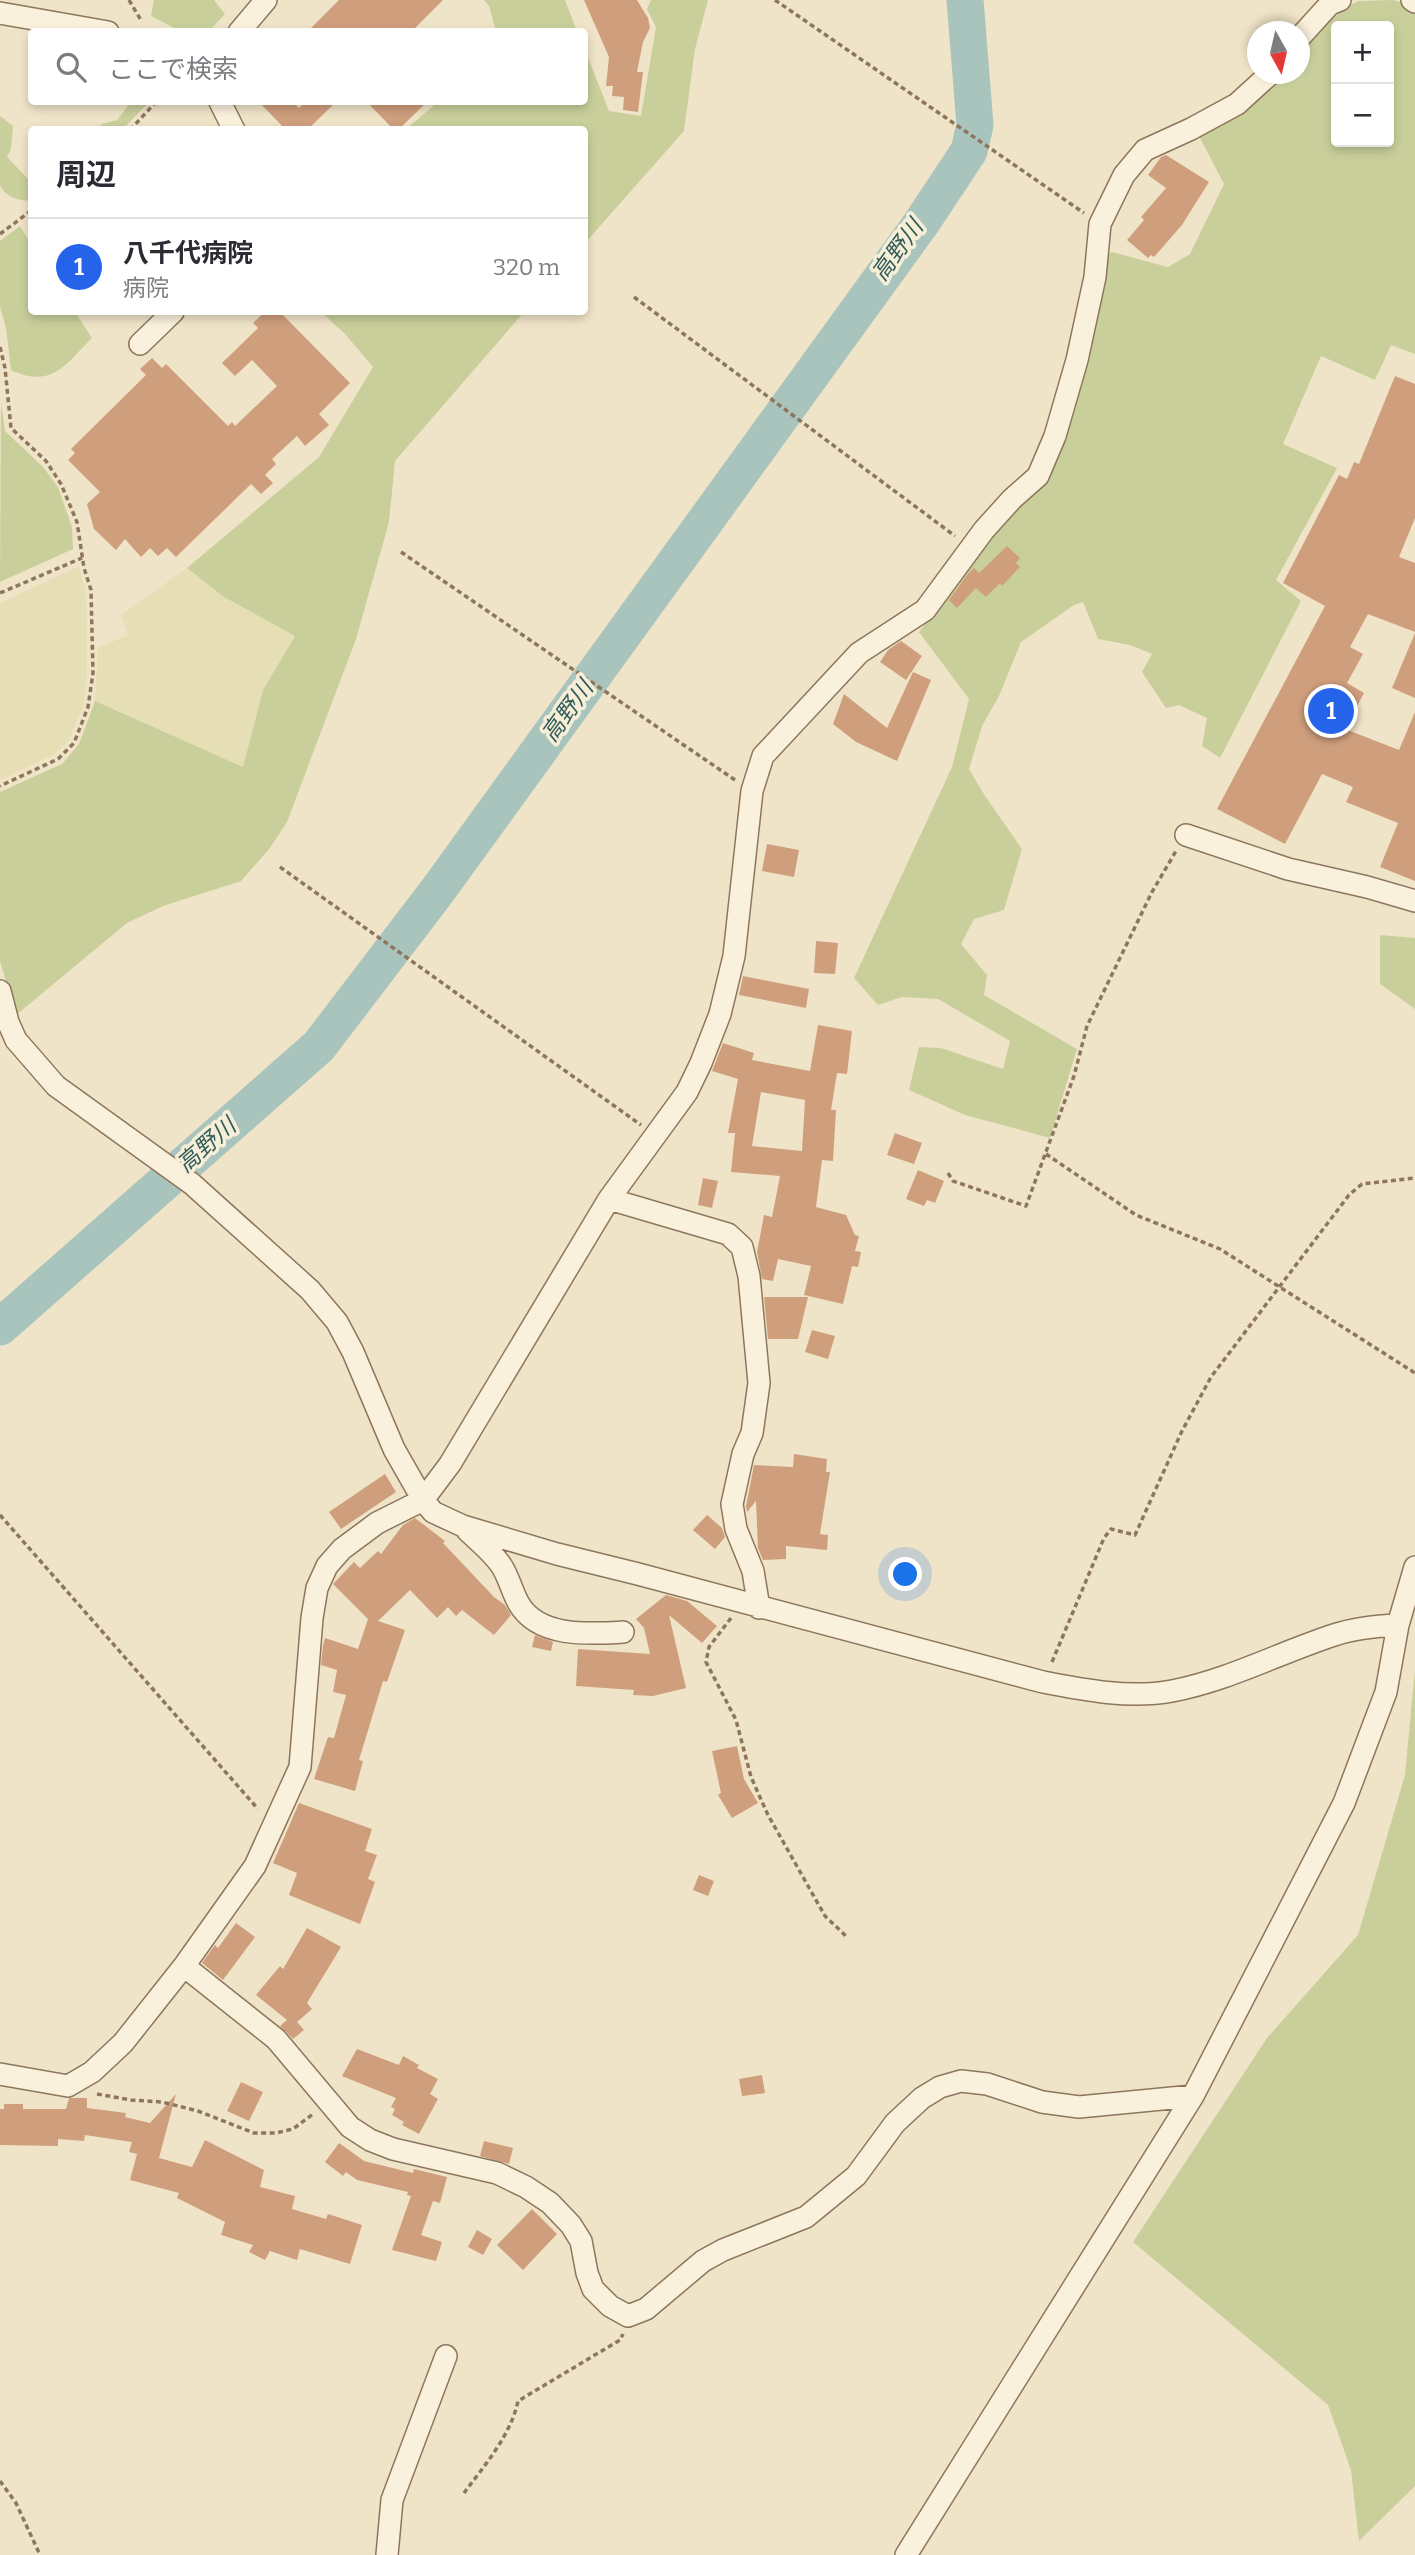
<!DOCTYPE html>
<html lang="ja">
<head>
<meta charset="utf-8">
<style>
	body { margin:0; font-family:Bitter,"Noto Sans JP",serif; background:#f2f2f3; color:#2b2b33 }
	.controls { position:absolute; right:21px; top:21px; display:grid; overflow:hidden; border-radius:7px; box-shadow:0 4px 10px #0003 }
	.controls button { width:63px; height:63px; display:grid; place-items:center; padding:0; border:0; border-bottom:2px solid #e1e1e2; background:#fff; color:#2b2b33; font:35px sans-serif }
	.compass { position:absolute; left:1247px; top:21px; width:63px; height:63px; border-radius:50%; background:#fff; box-shadow:0 4px 10px #0003; rotate:172deg }
	.you { position:absolute; left:906px; top:1575px; width:24px; height:24px; margin:-18px; border:5px solid #fff; border-radius:50%; background:#1a73e8; box-shadow:0 0 0 10px #1a73e833 }
	.badge { display:grid; place-items:center; width:46px; height:46px; border-radius:50%; background:#2563eb; color:#fff; font-size:23px; font-weight:700 }
	.pin { position:absolute; translate:-50% -50%; border:4px solid #fff; box-shadow:0 2px 7px #0006 }
	.list { margin:0; padding:0; list-style:none }
	h2 { display:flex; justify-content:space-between; align-items:center; height:91px; margin:0; padding:0 28px; font-size:30px }
	h2 small { font-size:23px; font-weight:400; color:#7c7c81 }
	.list li { display:grid; grid-template-columns:46px 1fr auto; gap:21px; align-items:center; box-sizing:border-box; height:98px; padding:0 28px; border-top:2px solid #e1e1e2 }
	.list b { display:block; font-size:26px; white-space:nowrap }
	.list p { margin:0; font-size:23px; white-space:nowrap; color:#7c7c81 }
	.list em { font-size:23px; font-style:normal; color:#7c7c81 }
	.icon { flex:none; width:38px; height:38px; fill:none; stroke:currentColor; stroke-width:2; stroke-linecap:round; stroke-linejoin:round }
	.map { position:relative; flex:none; width:1415px; height:2555px; overflow:hidden }
	.search { position:absolute; background:#fff; box-shadow:0 4px 10px #0003; left:28px; top:28px; width:560px; height:77px; display:flex; align-items:center; gap:18px; box-sizing:border-box; padding:0 24px; border-radius:7px; color:#7c7c81; font-size:26px }
	.panel { position:absolute; background:#fff; box-shadow:0 4px 10px #0003; left:28px; top:126px; width:560px; height:189px; border-radius:7px }
	.map>svg:first-child { display:block }
	.farmland { fill:#e6deb5 }
	.green { fill:#c9cf9b; fill-rule:evenodd }
	.lines { fill:none; stroke-linecap:round; stroke-linejoin:round }
	.river { stroke:#a9c4bc; stroke-width:37 }
	.building { fill:#cf9f7d; fill-rule:evenodd }
	.minor-casing { stroke:#8d765c; stroke-width:24 }
	.path { stroke:#8d765c; stroke-width:3.5; stroke-dasharray:5 3.5; stroke-linecap:butt }
	.minor { stroke:#faf1dc; stroke-width:21 }
	.labels { text-anchor:middle; stroke-width:7; stroke-linejoin:round; paint-order:stroke }
	.water-label { font-size:23px; font-style:italic; fill:#2f5d5a; stroke:#f7eed8 }
</style>
</head>
<body>
<div class="map">
<svg width="1415" height="2555" viewBox="0 0 1415 2555">
	<rect width="100%" height="100%" fill="#f0e4c8"/>
	<path class="farmland" d="M 79,566 L 86,593 L 87,630 L 87,672 L 83,708 L 68,741 L 55,754 L 0,780 L 0,603 Z
		M 187,568 L 224,597 L 295,635 L 263,690 L 243,767 L 95,701 L 98,648 L 128,635 L 121,615 Z"/>
	<path class="green" d="M 154,0 L 214,0 L 225,14 L 209,31 L 180,31 L 151,16 Z
		M 484,0 L 565,0 L 577,31 L 496,31 L 489,6 Z
		M 651,0 L 708,0 L 695,49 L 684,131 L 585,243 L 584,130 L 406,129 L 438,102 L 584,102 L 585,50 L 609,111 L 641,116 L 656,27 L 647,9 Z
		M 1393,0 L 1404,3 L 1415,9 L 1415,354 L 1391,345 L 1375,380 L 1321,356 L 1283,444 L 1337,468 L 1276,580 L 1301,601 L 1220,758 L 1202,746 L 1207,718 L 1179,705 L 1166,708 L 1142,672 L 1152,654 L 1130,645 L 1098,639 L 1083,602 L 1074,605 L 1021,642 L 999,696 L 982,726 L 969,769 L 985,796 L 1022,849 L 1004,910 L 974,919 L 961,944 L 987,975 L 984,995 L 1077,1049 L 1050,1138 L 965,1115 L 909,1090 L 919,1047 L 941,1048 L 1003,1069 L 1010,1041 L 938,999 L 902,997 L 878,1005 L 854,978 L 952,767 L 969,699 L 919,632 L 1006,518 L 1043,480 L 1103,256 L 1112,252 L 1168,267 L 1190,254 L 1224,184 L 1199,136 L 1237,112 L 1281,74 L 1300,74 L 1300,50 L 1318,24 L 1334,12 L 1359,1 ZM 1336,26 L 1389,26 L 1389,142 L 1336,142 Z
		M 131,102 L 149,102 L 123,129 L 96,129 L 102,124 L 117,120 Z
		M 0,116 L 13,126 L 11,149 L 7,157 L 31,182 L 31,201 C 18,200 6,198 0,185 Z
		M 20,226 L 31,244 L 32,312 L 75,312 L 92,338 C 65,365 52,389 11,370 L 6,328 L 0,307 L 0,241 Z
		M 321,312 L 524,312 L 395,461 L 389,522 L 356,639 L 287,822 L 270,848 L 241,881 L 163,906 L 127,923 L 16,1015 L 0,961 L 0,792 L 62,764 L 79,744 L 95,701 L 243,767 L 263,690 L 295,636 L 224,597 L 187,568 L 319,457 L 373,367 L 345,334 Z
		M 1,403 L 5,431 L 43,467 L 58,487 L 72,527 L 73,549 L 0,582 Z
		M 1380,935 L 1415,938 L 1415,1009 L 1380,984 Z
		M 1415,1669 L 1415,2486 L 1359,2541 L 1351,2470 L 1328,2405 L 1133,2242 L 1267,2038 L 1358,1935 L 1405,1775 Z"/>
	<g class="lines">
		<path class="river" d="M 0,1327 L 319,1046 L 438,890 L 922,222 L 969,151 L 975,125 L 965,0"/>
	</g>
	<path class="building" d="M 339,0 L 443,0 L 411,32 L 307,32 Z
		M 584,0 L 637,0 L 648,18 L 650,28 L 643,42 L 637,72 L 643,72 L 638,112 L 623,110 L 624,97 L 612,96 L 613,86 L 606,86 L 609,57 Z
		M 259,102 L 293,102 L 299,108 L 305,102 L 336,102 L 307,130 L 286,130 Z
		M 367,102 L 427,102 L 398,130 L 394,130 Z
		M 1166,155 L 1209,182 L 1182,225 L 1154,257 L 1151,255 L 1148,258 L 1127,240 L 1144,220 L 1141,217 L 1166,188 L 1148,175 L 1161,157 Z
		M 265,312 L 280,312 L 350,383 L 319,414 L 329,425 L 305,446 L 297,436 L 272,459 L 276,464 L 265,475 L 273,483 L 261,494 L 251,484 L 176,557 L 167,548 L 158,556 L 150,548 L 141,557 L 125,539 L 116,550 L 94,529 L 87,504 L 100,492 L 68,460 L 75,453 L 71,449 L 146,375 L 140,369 L 152,358 L 162,368 L 166,364 L 228,426 L 232,422 L 235,426 L 277,386 L 252,360 L 235,376 L 222,363 L 258,328 L 253,323 Z
		M 1395,376 L 1415,384 L 1415,518 L 1399,557 L 1415,563 L 1415,632 L 1368,614 L 1350,647 L 1363,654 L 1347,683 L 1364,693 L 1345,729 L 1399,750 L 1415,712 L 1415,881 L 1380,867 L 1398,823 L 1346,802 L 1353,787 L 1322,774 L 1285,844 L 1217,809 L 1325,606 L 1283,583 L 1339,475 L 1347,479 L 1354,462 L 1359,464 Z
		M 1007,546 L 1020,558 L 1016,563 L 1020,567 L 1002,586 L 1000,583 L 986,597 L 976,588 L 957,608 L 949,600 L 967,575 L 974,568 L 979,573 Z
		M 1415,633 L 1415,698 L 1392,688 Z
		M 901,641 L 922,656 L 906,680 L 880,662 L 888,650 Z
		M 913,672 L 931,680 L 897,761 L 856,742 L 833,724 L 844,694 L 887,728 Z
		M 767,844 L 799,850 L 794,877 L 762,871 Z
		M 816,941 L 838,943 L 835,974 L 814,973 Z
		M 743,976 L 809,989 L 806,1008 L 739,995 Z
		M 818,1025 L 852,1031 L 847,1074 L 837,1073 L 831,1110 L 836,1110 L 833,1161 L 822,1160 L 816,1207 L 846,1215 L 855,1235 L 859,1236 L 855,1251 L 861,1252 L 858,1267 L 852,1266 L 843,1304 L 804,1295 L 811,1266 L 778,1259 L 773,1281 L 762,1279 L 757,1252 L 764,1215 L 772,1217 L 780,1176 L 731,1172 L 735,1133 L 728,1133 L 738,1079 L 712,1071 L 723,1043 L 754,1053 L 752,1060 L 810,1071 ZM 761,1092 L 805,1100 L 802,1151 L 752,1146 Z
		M 895,1133 L 922,1143 L 914,1164 L 887,1155 Z
		M 918,1170 L 944,1181 L 935,1203 L 927,1200 L 924,1206 L 906,1199 Z
		M 703,1178 L 718,1181 L 712,1208 L 698,1205 Z
		M 764,1297 L 808,1297 L 798,1339 L 768,1339 Z
		M 812,1330 L 835,1336 L 828,1359 L 805,1352 Z
		M 794,1454 L 827,1459 L 826,1472 L 830,1472 L 820,1534 L 828,1535 L 827,1550 L 786,1546 L 786,1559 L 763,1560 L 758,1548 L 756,1501 L 747,1512 L 746,1506 L 754,1465 L 793,1467 Z
		M 385,1474 L 396,1492 L 341,1529 L 329,1512 Z
		M 707,1515 L 722,1528 L 725,1537 L 715,1549 L 693,1530 Z
		M 415,1518 L 445,1541 L 443,1543 L 494,1597 L 505,1605 L 511,1615 L 494,1635 L 462,1610 L 456,1616 L 448,1607 L 437,1618 L 410,1590 L 378,1621 L 405,1630 L 387,1682 L 383,1681 L 359,1760 L 363,1761 L 355,1791 L 314,1779 L 328,1737 L 334,1738 L 346,1695 L 333,1692 L 337,1670 L 321,1665 L 323,1645 L 325,1638 L 358,1649 L 368,1619 L 333,1584 L 354,1562 L 360,1568 L 378,1551 L 381,1554 L 403,1525 Z
		M 666,1595 L 687,1601 L 717,1626 L 702,1643 L 669,1615 L 686,1688 L 653,1696 L 633,1695 L 634,1690 L 576,1686 L 578,1649 L 650,1654 L 644,1628 L 636,1619 Z
		M 535,1635 L 553,1642 L 551,1651 L 532,1647 Z
		M 737,1746 L 744,1779 L 758,1803 L 732,1818 L 718,1795 L 721,1793 L 712,1751 Z
		M 299,1803 L 372,1829 L 365,1851 L 377,1855 L 368,1879 L 375,1882 L 360,1924 L 289,1895 L 297,1873 L 273,1863 Z
		M 699,1875 L 714,1881 L 708,1896 L 693,1890 Z
		M 236,1923 L 255,1937 L 223,1980 L 202,1963 L 215,1945 L 218,1948 Z
		M 307,1928 L 341,1947 L 307,2003 L 312,2009 L 297,2022 L 304,2030 L 293,2039 L 280,2026 L 287,2020 L 256,1995 L 280,1966 L 283,1969 Z
		M 357,2049 L 399,2065 L 403,2056 L 419,2065 L 417,2068 L 438,2079 L 430,2094 L 438,2099 L 419,2134 L 402,2125 L 404,2122 L 392,2115 L 395,2109 L 391,2107 L 396,2098 L 342,2076 Z
		M 762,2075 L 765,2093 L 742,2096 L 739,2079 Z
		M 241,2082 L 263,2092 L 249,2121 L 227,2111 Z
		M 176,2094 L 159,2158 L 192,2167 L 205,2140 L 264,2170 L 260,2187 L 295,2196 L 292,2209 L 326,2219 L 328,2214 L 362,2225 L 350,2264 L 300,2249 L 297,2260 L 270,2251 L 265,2260 L 249,2252 L 253,2245 L 221,2235 L 225,2222 L 177,2198 L 179,2193 L 130,2180 L 137,2154 L 129,2152 L 132,2142 L 85,2135 L 84,2141 L 58,2139 L 58,2146 L 0,2145 L 0,2109 L 4,2109 L 4,2104 L 23,2104 L 23,2109 L 66,2109 L 69,2098 L 87,2098 L 87,2108 L 126,2113 L 125,2117 L 150,2123 Z
		M 484,2141 L 513,2148 L 509,2164 L 480,2156 Z
		M 339,2143 L 364,2161 L 413,2173 L 414,2169 L 447,2177 L 440,2203 L 433,2201 L 421,2235 L 442,2242 L 436,2261 L 392,2250 L 411,2196 L 407,2195 L 408,2192 L 357,2180 L 346,2172 L 343,2176 L 325,2162 Z
		M 532,2209 L 557,2234 L 523,2270 L 497,2245 Z
		M 477,2230 L 492,2239 L 483,2255 L 468,2247 Z"/>
	<g class="lines">
		<g class="minor-casing">
			<path id="minor" d="M 1412,0 L 1415,2
				M 0,13 L 108,32
				M 239,32 L 266,0
				M 1300,37 L 1330,4 L 1340,0
				M 220,102 L 234,130
				M 140,344 L 173,312
				M 1186,835 L 1288,869 L 1367,887 L 1415,901
				M 0,991 L 8,1022 L 16,1040 L 56,1086 L 192,1184 L 310,1290 L 337,1322 L 353,1352 L 394,1449 L 423,1500 L 433,1512 L 463,1526 L 557,1554 L 638,1574 L 1043,1682 C 1084,1690 1130,1699 1172,1691 C 1229,1680 1279,1653 1334,1635 C 1355,1628 1376,1626 1398,1625
				M 609,1199 L 728,1234 L 742,1247 L 749,1276 L 759,1383 L 752,1433 L 743,1454 L 732,1504 L 736,1529 L 753,1571 L 759,1608
				M 467,1530 C 478,1541 492,1552 501,1565 C 509,1577 512,1592 519,1604 C 539,1638 590,1634 623,1632
				M 184,1966 L 276,2039 L 350,2127 L 370,2140 L 393,2149 L 497,2173 L 526,2187 L 550,2203 L 571,2225 L 581,2241 L 587,2273 L 593,2289 L 610,2306 L 628,2316 L 646,2309 L 703,2261 L 723,2250 L 806,2217 L 856,2176 L 895,2123 L 922,2098 L 940,2087 L 961,2081 L 987,2084 L 1042,2102 L 1079,2107 L 1193,2096
				M 0,2074 L 68,2086 L 92,2072 L 123,2043 L 184,1966 L 255,1866 L 300,1767 L 312,1618 L 317,1588 L 327,1566 L 342,1549 L 377,1523 L 423,1500 L 450,1464 L 609,1199 L 687,1092 L 701,1063 L 720,1014 L 734,956 L 752,791 L 763,756 L 859,653 L 925,610 L 984,530 L 1012,499 L 1038,476 L 1055,436 L 1077,360 L 1095,277 L 1100,224 L 1124,175 L 1145,150 L 1191,129 L 1237,104 L 1270,74
				M 387,2555 L 392,2500 L 446,2356
				M 906,2555 L 1193,2096 L 1344,1803 L 1386,1692 L 1398,1625 L 1415,1567"/>
		</g>
		<path class="path" d="M 129,0 L 142,22
			M 775,0 L 1084,213
			M 130,130 L 156,102
			M 0,234 L 32,210
			M 634,297 L 955,536
			M 0,347 L 5,368 L 11,428 L 46,461 L 61,484 L 77,522 L 84,568 L 91,590 L 93,673 L 88,707 L 74,743 L 58,759 L 0,786
			M 401,552 L 735,780
			M 0,593 L 82,558
			M 280,867 L 641,1125
			M 1046,1154 L 1136,1215 L 1220,1249 L 1415,1373
			M 948,1173 L 953,1181 L 1026,1206 L 1074,1076 L 1087,1026 L 1152,892 L 1176,851
			M 0,1515 L 258,1809
			M 731,1618 L 709,1647 L 706,1662 L 736,1720 L 751,1777 L 768,1815 L 825,1916 L 848,1938
			M 1052,1662 L 1104,1538 L 1111,1529 L 1135,1535 L 1182,1431 L 1211,1377 L 1349,1195 L 1362,1184 L 1415,1178
			M 97,2094 L 131,2100 L 162,2102 L 198,2111 L 254,2133 L 276,2133 L 293,2129 L 313,2114
			M 0,2481 L 16,2503 L 40,2555
			M 464,2493 C 484,2466 511,2435 518,2401 L 620,2340 L 623,2334"/>
		<use href="#minor" class="minor"/>
	</g>
	<g class="labels">
		<g class="water-label">
			<text transform="translate(897 250) rotate(-54)" y="8">高野川</text>
			<text transform="translate(567 711) rotate(-54)" y="8">高野川</text>
			<text transform="translate(206 1145) rotate(-41)" y="8">高野川</text>
		</g>
	</g>
</svg>
<div class="controls">
<button>+</button>
<button>−</button>
</div>
<svg class="compass" viewBox="-18 -18 36 36"><path d="M0-13l5 13h-10z" fill="#e53935"/><path d="M0 13l5-13h-10z" fill="#7c7c81"/></svg>
<div class="you"></div>
<div class="pin badge" style="left:1331px;top:711px">1</div>
<div class="search"><svg class="icon" aria-label="search" viewBox="0 0 24 24"><circle cx="10" cy="10" r="6"/><path d="M15 15l6 6"/></svg>ここで検索</div>
<section class="panel">
<h2>周辺<small></small></h2>
<ul class="list">
<li><span class="badge">1</span><div><b>八千代病院</b><p>病院</p></div><em>320 m</em></li>
</ul>
</section>
</div>
</body>
</html>
